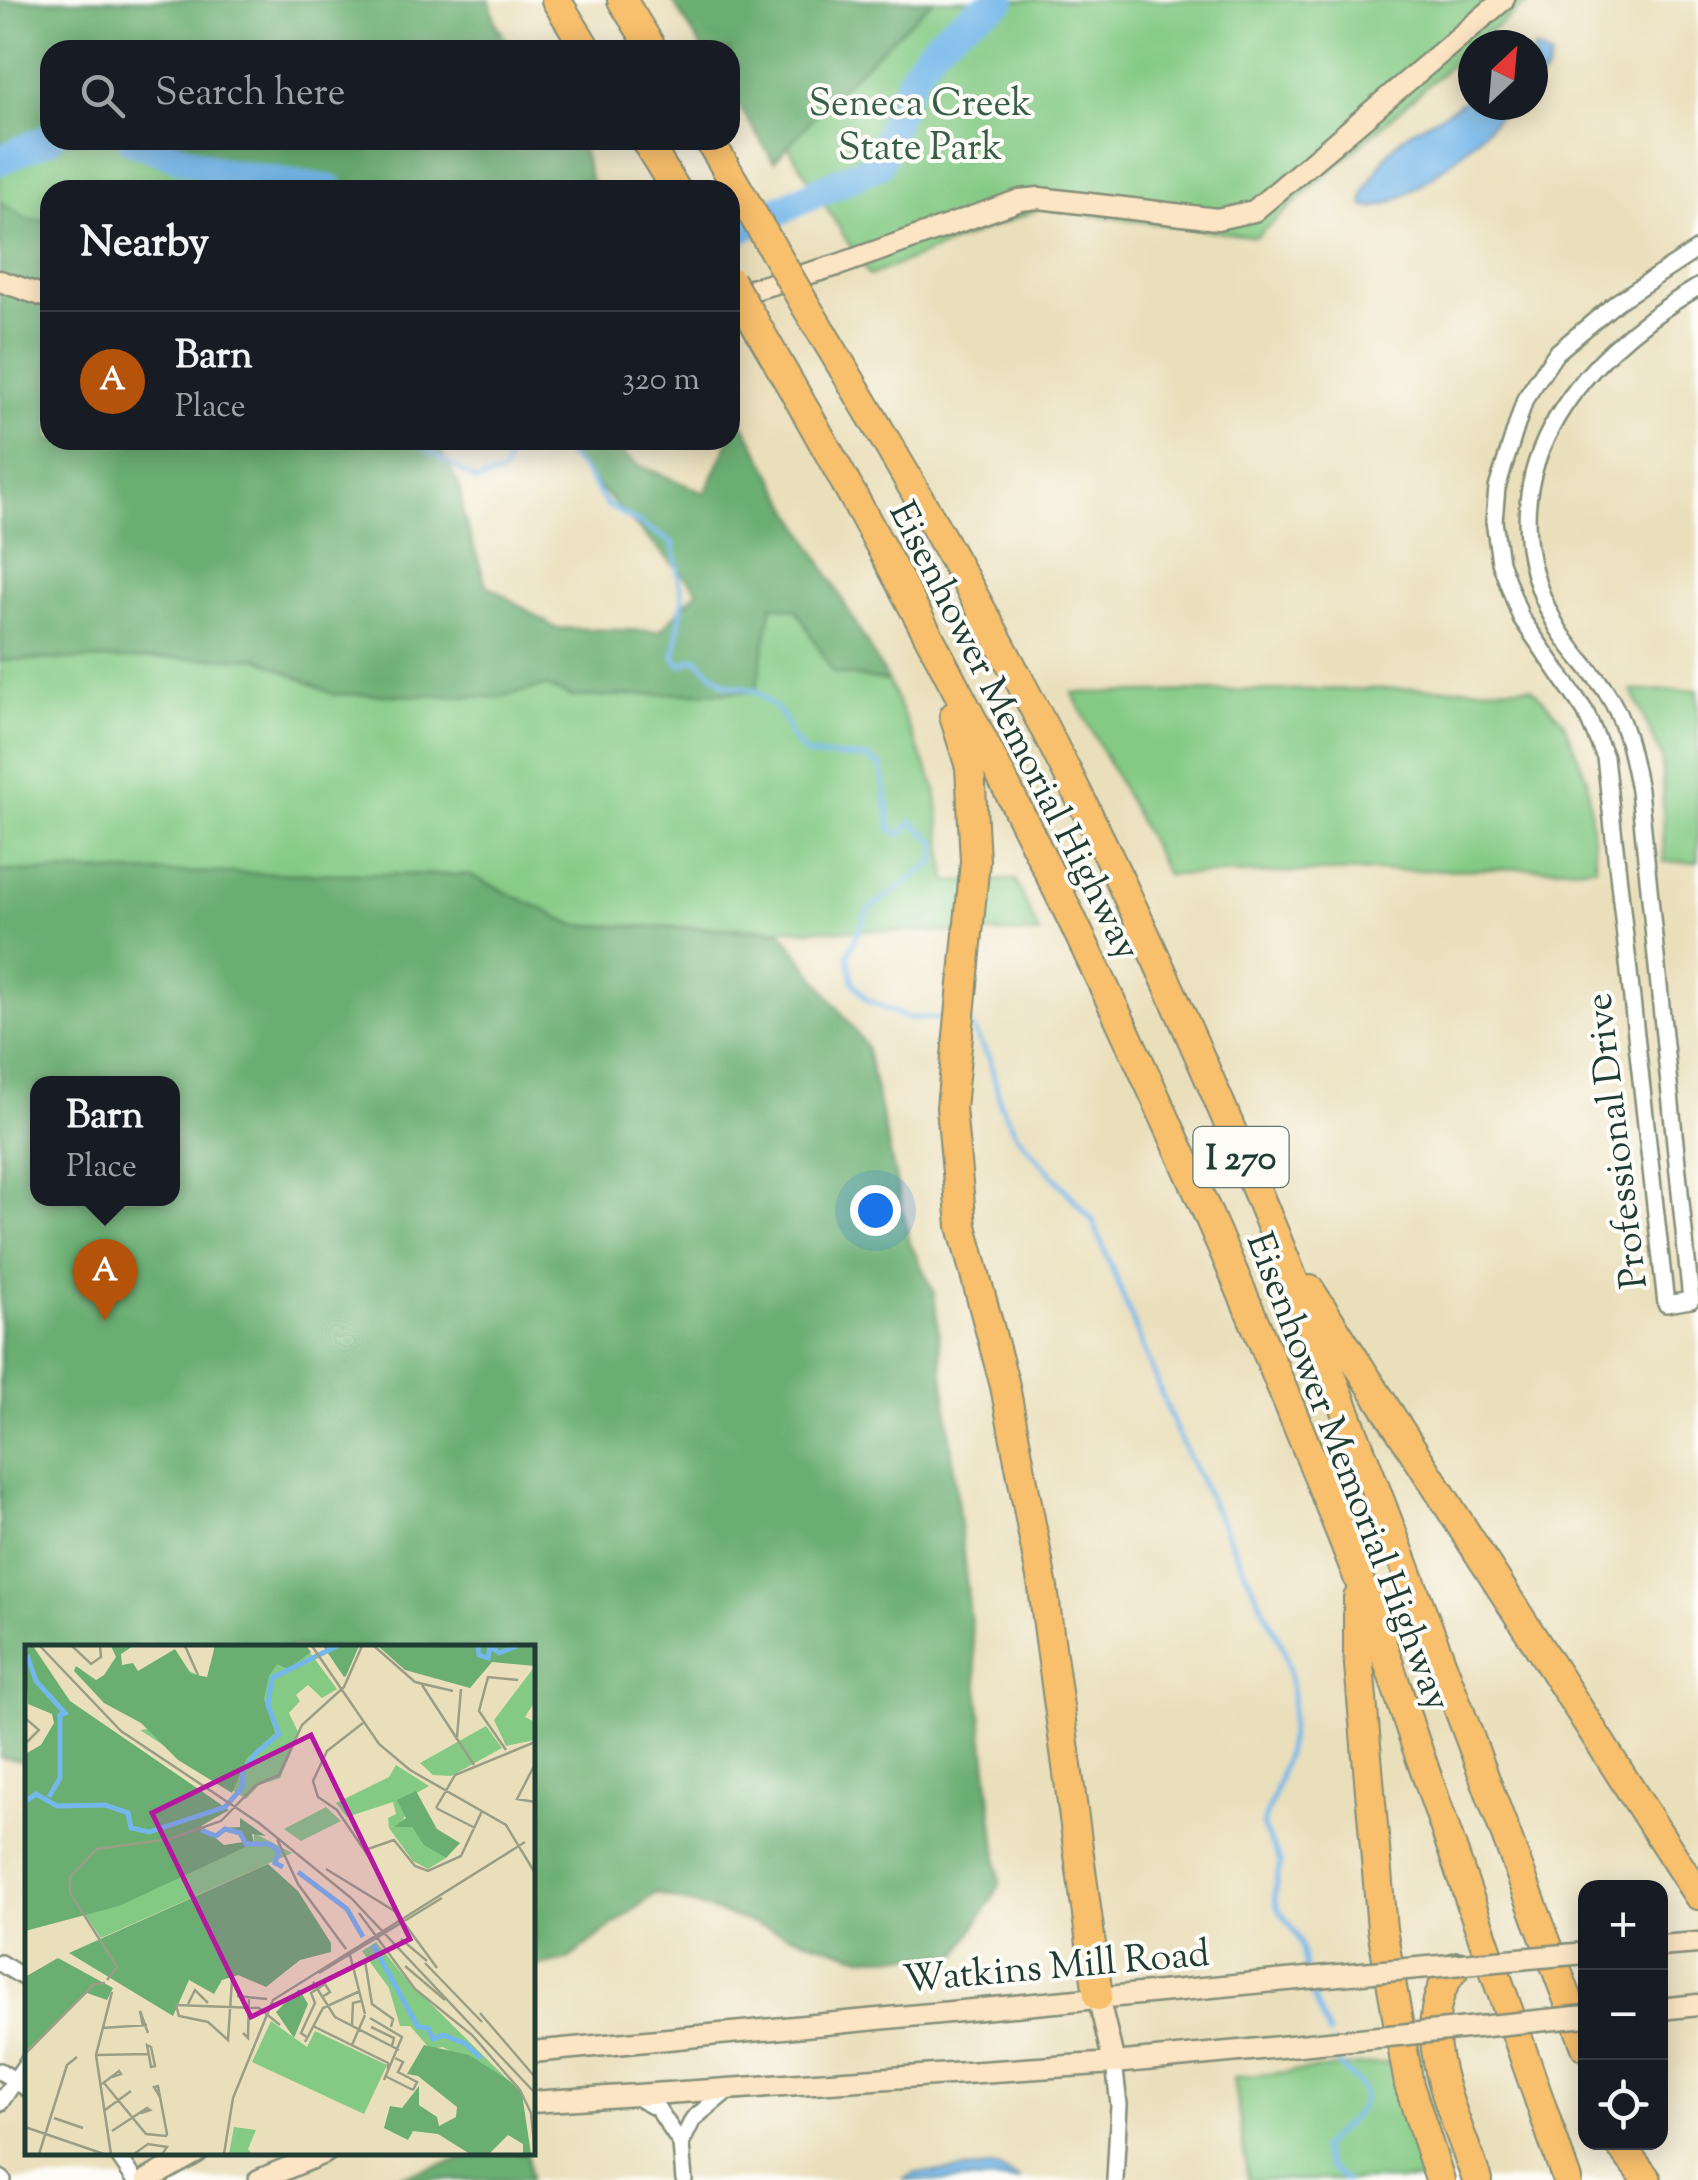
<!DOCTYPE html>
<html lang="en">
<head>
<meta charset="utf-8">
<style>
	body { margin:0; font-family:"Sorts Mill Goudy",serif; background:#242831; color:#f1f3f6 }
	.controls { position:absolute; right:30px; bottom:30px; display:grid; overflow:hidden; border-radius:20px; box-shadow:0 5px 25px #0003 }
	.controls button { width:90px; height:90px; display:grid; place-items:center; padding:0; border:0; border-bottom:2px solid #363941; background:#171b24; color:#f1f3f6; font:50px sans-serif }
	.compass { position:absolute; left:1458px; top:30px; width:90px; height:90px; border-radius:50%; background:#171b24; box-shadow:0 5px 25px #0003; rotate:26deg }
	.you { position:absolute; left:875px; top:1210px; width:35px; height:35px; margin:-25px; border:8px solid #fff; border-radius:50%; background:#1a73e8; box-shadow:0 0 0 15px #1a73e833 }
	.badge { display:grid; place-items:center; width:65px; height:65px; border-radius:50%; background:#b45309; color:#fff; font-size:32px; font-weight:700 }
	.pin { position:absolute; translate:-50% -82px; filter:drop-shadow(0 2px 5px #0008) }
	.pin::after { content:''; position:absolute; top:52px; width:35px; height:30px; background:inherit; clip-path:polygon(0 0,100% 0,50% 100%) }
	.popup { position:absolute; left:30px; top:1076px; width:150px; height:130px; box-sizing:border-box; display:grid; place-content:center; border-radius:20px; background:#171b24; filter:drop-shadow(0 2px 8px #0005); font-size:32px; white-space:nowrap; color:#9ea1a6 }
	.popup b { font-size:38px; color:#f1f3f6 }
	.popup::after { content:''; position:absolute; left:50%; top:100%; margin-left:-20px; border:20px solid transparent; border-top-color:#171b24 }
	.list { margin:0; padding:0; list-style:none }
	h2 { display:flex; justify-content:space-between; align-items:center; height:130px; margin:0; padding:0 40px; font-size:42px }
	h2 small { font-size:32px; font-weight:400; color:#9ea1a6 }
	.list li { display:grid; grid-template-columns:65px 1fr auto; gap:30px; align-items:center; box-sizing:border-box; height:140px; padding:0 40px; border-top:2px solid #363941 }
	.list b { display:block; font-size:38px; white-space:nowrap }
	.list p { margin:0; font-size:32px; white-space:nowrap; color:#9ea1a6 }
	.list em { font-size:32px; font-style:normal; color:#9ea1a6 }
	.icon { flex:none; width:55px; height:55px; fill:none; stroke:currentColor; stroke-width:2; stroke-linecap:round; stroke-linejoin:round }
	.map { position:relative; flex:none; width:1698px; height:2180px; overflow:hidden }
	.search { position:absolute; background:#171b24; box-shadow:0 5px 25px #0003; left:40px; top:40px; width:700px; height:110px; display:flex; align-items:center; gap:25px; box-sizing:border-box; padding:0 35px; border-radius:30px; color:#9ea1a6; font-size:38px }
	.panel { position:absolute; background:#171b24; box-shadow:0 5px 25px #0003; left:40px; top:180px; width:700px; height:270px; border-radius:30px }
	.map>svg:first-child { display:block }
	.green { fill:#84ca85; stroke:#52845c; stroke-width:2.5 }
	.forest { fill:#6bae72; stroke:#457653; stroke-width:2.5; fill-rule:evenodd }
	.water { fill:#74b7ea; stroke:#4a7a8f; stroke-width:2.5 }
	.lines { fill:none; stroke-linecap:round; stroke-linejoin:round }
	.stream { stroke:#74b7ea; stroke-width:5 }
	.river { stroke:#74b7ea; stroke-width:30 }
	.street-casing { stroke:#848e78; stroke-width:20 }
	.secondary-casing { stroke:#848e78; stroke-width:25 }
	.highway-casing { stroke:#848e78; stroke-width:32 }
	.street { stroke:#fff; stroke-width:15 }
	.secondary { stroke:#fce5c4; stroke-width:20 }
	.highway { stroke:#f8bf6c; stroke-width:28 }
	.secondary-bridge-casing { stroke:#848e78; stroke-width:25; stroke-linecap:butt }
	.highway-bridge-casing { stroke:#848e78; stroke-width:32; stroke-linecap:butt }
	.secondary-bridge { stroke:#fce5c4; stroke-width:20 }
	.highway-bridge { stroke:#f8bf6c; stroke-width:28 }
	.labels { text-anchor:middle; stroke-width:8; stroke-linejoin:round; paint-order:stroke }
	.shield { fill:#fdfcf7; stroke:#62766e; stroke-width:2.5 }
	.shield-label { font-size:35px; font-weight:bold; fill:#1f3d34 }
	.park-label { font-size:38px; fill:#386048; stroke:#fdfcf7 }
	.street-label { font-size:38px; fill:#1f3d34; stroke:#fdfcf7 }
	.inset-river { fill:none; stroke:#74b7ea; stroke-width:5 }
	.inset-road { fill:none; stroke:#999e85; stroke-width:2.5 }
	.view { fill:#b5179e; fill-opacity:0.15; stroke:#b5179e; stroke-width:5 }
	.inset-edge { fill:none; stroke:#1f3d34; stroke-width:5 }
</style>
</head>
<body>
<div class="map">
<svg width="1698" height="2180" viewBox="0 0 1698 2180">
	<rect width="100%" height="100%" fill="#fdfcf7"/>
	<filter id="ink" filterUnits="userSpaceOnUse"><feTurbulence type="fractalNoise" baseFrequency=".01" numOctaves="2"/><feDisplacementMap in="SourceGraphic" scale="20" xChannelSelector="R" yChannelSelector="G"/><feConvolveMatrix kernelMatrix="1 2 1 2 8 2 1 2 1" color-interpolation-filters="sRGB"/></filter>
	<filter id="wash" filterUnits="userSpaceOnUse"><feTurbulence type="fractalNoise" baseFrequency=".0048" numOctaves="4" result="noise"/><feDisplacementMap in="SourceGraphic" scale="40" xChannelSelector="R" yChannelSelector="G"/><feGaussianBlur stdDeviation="2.25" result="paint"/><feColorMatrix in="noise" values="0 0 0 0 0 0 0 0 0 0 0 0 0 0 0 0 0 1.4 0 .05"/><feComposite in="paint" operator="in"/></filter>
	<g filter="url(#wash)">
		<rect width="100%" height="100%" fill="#eadfbb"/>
		<path class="green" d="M 0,0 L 482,0 L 513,50 L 50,50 L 50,140 L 568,140 L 597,190 L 50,190 L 50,292 L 0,277 Z
			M 697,0 L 1531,0 L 1473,45 L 1256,237 L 1041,208 L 869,276 Z
			M 50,440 L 258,658 L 333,694 L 499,697 L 546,686 L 572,697 L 755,691 L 771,605 L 797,610 L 833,673 L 888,681 L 936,789 L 947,882 L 1016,880 L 1039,934 L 575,925 L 470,875 L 0,871 L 0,660 L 161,658 Z
			M 1531,687 L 1563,721 L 1587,779 L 1596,867 L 1167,875 L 1072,693 Z
			M 1698,690 L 1698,862 L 1664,862 L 1662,758 L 1632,691 Z
			M 1394,2062 L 1432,2180 L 1248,2180 L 1234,2077 Z"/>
		<path class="forest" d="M 0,0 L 490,0 L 502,50 L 50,50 L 50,138 L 0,160 Z
			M 672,0 L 933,0 L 834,94 L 774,162 L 730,92 L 730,50 L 703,50 Z
			M 132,140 L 579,140 L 594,190 L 276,190 L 279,182 L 219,172 Z
			M 0,202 L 28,220 L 50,220 L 50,440 L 435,440 L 460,487 L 463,515 L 486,584 L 555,628 L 660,631 L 698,590 L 553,440 L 605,440 L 636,464 L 705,493 L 740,418 L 888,681 L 833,673 L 797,610 L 772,605 L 756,691 L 572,697 L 546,686 L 499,697 L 333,694 L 258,658 L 0,660 Z
			M 0,871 L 470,875 L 575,925 L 781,931 L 866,1046 L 910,1243 L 934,1292 L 1000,1885 L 958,1955 L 862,1957 L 656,1893 L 567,1960 L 533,1967 L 532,1648 L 28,1648 L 27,1761 L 0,1758 ZM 38,1084 L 172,1084 L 172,1198 L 38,1198 Z
			M 486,2153 L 527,2153 L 530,2180 L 384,2180 Z"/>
		<path class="water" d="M 1537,49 L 1551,58 L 1546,73 L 1533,85 L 1533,50 Z
			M 1473,92 L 1473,105 L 1507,105 C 1488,133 1394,219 1364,206 C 1362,194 1368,188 1373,177 C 1405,116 1432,131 1473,92 Z
			M 997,2168 L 1021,2180 L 903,2180 L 916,2173 Z"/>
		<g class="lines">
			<path class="stream" d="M 219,172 L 223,190
				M 412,440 L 477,481 L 503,473 L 514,440
				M 550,440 L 583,470 L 607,505 L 673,543 L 683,599 L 674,658 L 681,665 L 695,658 L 725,684 L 756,691 L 783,715 L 791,737 L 807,755 L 867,758 L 882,767 L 891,829 L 900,835 L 912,822 L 937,843 L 935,862 L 868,910 L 848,954 L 853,982 L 867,1000 L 907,1018 L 949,1018
				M 969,1023 L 990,1060 L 1001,1106 L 1018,1136 L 1093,1221 L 1178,1435 L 1284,1650 C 1304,1714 1285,1766 1262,1826 L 1281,1863 C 1264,1919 1284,1903 1300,1942 C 1304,1952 1304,1964 1306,1974
				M 1308,1985 L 1329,2035
				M 1332,2045 C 1339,2072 1342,2066 1359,2084 C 1379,2107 1332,2131 1321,2149 L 1328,2167 L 1346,2180"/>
			<path class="river" d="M 132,140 L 219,172 L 331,190
				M 0,160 L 50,138
				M 730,233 L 879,164 C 909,77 915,44 1001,0"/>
		</g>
	</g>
	<g filter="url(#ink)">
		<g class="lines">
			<g class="street-casing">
				<path id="street" d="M 1698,249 L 1617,302 L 1556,353 L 1525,399 L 1497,488 L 1494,521 L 1500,562 L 1521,618 L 1585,711 L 1605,757 L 1666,1304 L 1691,1300 L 1639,790 C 1632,754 1626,721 1605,690 C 1589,667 1568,648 1555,623 C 1477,479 1575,359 1698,287
					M 0,1963 L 28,1980
					M 1114,2063 L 1119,2105 L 1115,2180
					M 0,2071 L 28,2089
					M 634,2096 L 658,2109 L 681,2144 L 693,2119 L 727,2091
					M 0,2103 L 28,2061
					M 681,2144 L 684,2180
					M 116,2152 L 135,2180
					M 0,2178 L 3,2180"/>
			</g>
			<g class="secondary-casing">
				<path id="secondary" d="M 0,281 L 50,298
					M 730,296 L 838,265 L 1020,200 L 1039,198 L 1217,219 L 1254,211 L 1503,0
					M 1660,1946 L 1698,1943
					M 1098,1996 L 1114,2063
					M 1660,2009 L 1698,2005
					M 532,2052 L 1328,1976
					M 532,2102 L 1114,2063 L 1250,2050
					M 147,2180 L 197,2152
					M 259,2180 L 326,2152"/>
			</g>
			<g class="highway-casing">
				<path id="highway" d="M 556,0 L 587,50
					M 622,0 L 653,50
					M 645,140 L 676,190
					M 709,140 L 723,163
					M 807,308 C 913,483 1014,661 1103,845 C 1290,1234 1432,1644 1586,2047
					M 754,321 C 987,722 1188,1140 1356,1572 C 1381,1635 1400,1701 1423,1765 C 1471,1903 1519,2042 1567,2180
					M 954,716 L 970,767 L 975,861 L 951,1108 L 962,1226 L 1005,1386 L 1043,1588 L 1098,1996
					M 1310,1290 L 1698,1895
					M 1358,1598 L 1358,1653 L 1382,1929 L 1409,2085 L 1440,2180
					M 1457,1966 C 1405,2022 1457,2118 1477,2180
					M 1618,2142 L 1647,2180"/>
			</g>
			<use href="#street" class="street"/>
			<use href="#secondary" class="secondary"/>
			<use href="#highway" class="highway"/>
			<g class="secondary-bridge-casing">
				<path id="secondary-bridge" d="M 1328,1976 L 1586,1953
					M 1250,2050 L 1586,2016"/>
			</g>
			<g class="highway-bridge-casing">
				<path id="highway-bridge" d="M 723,163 L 807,308
					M 730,281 L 754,321"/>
			</g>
			<use href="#secondary-bridge" class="secondary-bridge"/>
			<use href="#highway-bridge" class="highway-bridge"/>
		</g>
	</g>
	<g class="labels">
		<rect class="shield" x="1193.5" y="1127" width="95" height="60" rx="8"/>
		<g class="shield-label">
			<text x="1241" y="1169">I 270</text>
		</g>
		<g class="park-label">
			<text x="920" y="115">Seneca Creek<tspan x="920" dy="44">State Park</tspan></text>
		</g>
		<g class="street-label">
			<text transform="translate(1016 730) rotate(63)" y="13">Eisenhower Memorial Highway</text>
			<text transform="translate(1615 1141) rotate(-97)" y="13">Professional Drive</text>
			<text transform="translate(1350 1471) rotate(69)" y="13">Eisenhower Memorial Highway</text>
			<text transform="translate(1056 1965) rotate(-5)" y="13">Watkins Mill Road</text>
		</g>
	</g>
	<g transform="translate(25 1645)">
		<rect width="510" height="510" fill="#eadfbb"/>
		<path d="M 189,1 L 280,1 L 312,44 L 297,53 L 283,40 L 271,50 L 275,56 L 264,68 L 274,89 L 255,133 L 234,140 L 221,154 L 115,85 L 123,84 L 101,47 L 147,6 L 164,26 L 186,36 ZM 510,21 L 510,56 L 500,72 L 508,76 L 510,95 L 481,101 L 469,75 ZM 461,81 L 477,103 L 426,131 L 408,130 L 395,118 ZM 371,120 L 404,141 L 374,158 L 381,169 L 375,182 L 387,182 L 400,200 L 421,213 L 403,224 L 388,216 L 364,183 L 363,173 L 371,169 L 368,157 L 322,172 L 311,158 L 364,132 ZM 301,162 L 316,176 L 276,196 L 259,184 ZM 229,188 L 267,208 L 76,293 L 59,268 L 94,261 L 146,195 L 181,218 L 229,198 ZM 351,297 L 383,336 L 497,449 L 418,402 L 405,404 L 385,381 L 375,381 L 364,343 L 337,306 ZM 246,376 L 282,402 L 290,386 L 362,420 L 339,469 L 227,417 ZM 209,482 L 231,485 L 223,504 L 227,509 L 204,509 Z" fill="#84ca85"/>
		<path d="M 0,1 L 8,1 L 45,56 L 204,165 L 176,181 L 199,200 L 218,197 L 219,191 L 196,183 L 215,182 L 215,173 L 241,191 L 227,189 L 229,198 L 94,261 L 0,286 L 0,109 L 16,100 L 29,78 L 27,69 L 3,59 ZM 86,1 L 108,1 L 96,9 L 97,20 L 108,18 L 113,26 L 150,4 L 166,29 L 182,32 L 190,1 L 281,1 L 286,7 L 263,24 L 252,19 L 244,31 L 239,54 L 250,88 L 222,113 L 207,148 L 153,115 L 116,78 L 79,58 L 49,26 L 51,21 L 71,35 L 79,30 L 91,12 ZM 298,1 L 334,1 L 321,31 L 319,32 ZM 353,1 L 510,1 L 510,21 L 467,17 L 445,43 L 380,25 ZM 391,146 L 412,184 L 435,198 L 421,213 L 399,200 L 387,182 L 369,182 L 381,173 L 372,155 ZM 243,219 L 273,246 L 306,298 L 306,307 L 275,315 L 241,342 L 213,330 L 197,335 L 189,349 L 164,335 L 148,371 L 44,308 ZM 33,313 L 88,343 L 82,355 L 62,348 L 0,407 L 0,332 ZM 274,344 L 283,359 L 269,393 L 251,367 ZM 399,400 L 444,410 L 486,437 L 497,449 L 506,509 L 498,509 L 498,499 L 483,490 L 464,509 L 445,509 L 413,489 L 388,486 L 383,495 L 359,483 L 365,461 L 377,463 L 394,441 L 394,460 L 412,472 L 414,481 L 431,472 L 432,462 L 393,431 L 382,429 Z" fill="#6bae72"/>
		<path class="inset-river" d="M 453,1 L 454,10 L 463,13 L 465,1 L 474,8 L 492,1M 2,10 L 11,36 L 40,68 L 35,70 L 35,133 L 24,152M 0,157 L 11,149 L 32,161 L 80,160 L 103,168 L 106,183 L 124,187 L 200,162 L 217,143 L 218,126 L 230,109 L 254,89 L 243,60 L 247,33 L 312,1M 176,185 L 191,191 L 200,184 L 215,188 L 221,199 L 244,199 L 254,206 L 250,218 L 258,222M 273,227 L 322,264 L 338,292M 348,300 L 393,382 L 403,383 L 408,394 L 418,390 L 439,398 L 456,413"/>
		<path class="inset-road" d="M 15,1 L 96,86 L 234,178 L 326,253 L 510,448M 47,1 L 66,19 L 76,12 L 75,1M 160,1 L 173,30M 287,1 L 354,99 L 385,125 L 481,180 L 510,228M 349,1 L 390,37 L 428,46M 397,40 L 449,120M 0,73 L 14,85 L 0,99M 338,78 L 302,106 L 288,136 L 293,152 L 312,165 L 344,212M 432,92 L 436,44M 481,105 L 454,66 L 463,32 L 493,35M 510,119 L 492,154 L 510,157M 411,163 L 430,130 L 510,97M 411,163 L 450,183M 252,194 L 273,239 L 321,304M 340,205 L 369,195 L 390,221 L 403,226 L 436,211 L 457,166M 301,224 L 371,267 L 412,323M 334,268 L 390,344 L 447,390 L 495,445 L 506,468 L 510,509M 376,294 L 402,316M 325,310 L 340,369M 340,316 L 347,359 L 368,374 L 366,382M 400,318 L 457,377M 380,321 L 420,355M 294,328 L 417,253M 82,335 L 92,322 L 45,248 L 45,232 L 72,204 L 145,194 L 196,176 L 231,140 L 254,130 L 277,80 L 319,42 L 337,1M 288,337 L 310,372 L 374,405M 212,351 L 242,354M 163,359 L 170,345 L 183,358M 150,360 L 234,363 L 255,380M 151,360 L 154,371 L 183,377 L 203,395 L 207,335M 455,368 L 510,432M 345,373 L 377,392 L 359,435M 327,380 L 328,358 L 336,356M 118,381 L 115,366 L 123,388M 288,381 L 363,418 L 363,425M 346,382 L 369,393 L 367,401M 77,383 L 122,380M 218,388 L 223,393 L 224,352M 283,393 L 276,388 L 290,358 L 286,348 L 300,339 L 305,347 L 297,352M 280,397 L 298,363 L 335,346M 122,400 L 126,402 L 130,421 L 126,422 ZM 327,400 L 340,370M 0,409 L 69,339 L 80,338M 71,410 L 124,409M 370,413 L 378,417 L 373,427 L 392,437 L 388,445M 360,431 L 388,445M 79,438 L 121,489 L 141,491 L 142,489 L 133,441 L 129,442 L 135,452M 77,439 L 94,426 L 96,429 L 87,432M 80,465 L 106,446M 29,473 L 58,483M 0,482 L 79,509M 87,486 L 122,463 L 125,465 L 116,468M 14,509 L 42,420 L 52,412M 86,509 L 71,410 L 87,347M 109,509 L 123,499 L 142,502 L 138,508M 199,509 L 208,453 L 248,355 L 500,197"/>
		<path class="view" d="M 286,90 L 385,294 L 226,372 L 127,168 Z"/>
		<rect width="510" height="510" class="inset-edge"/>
	</g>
</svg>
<div class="controls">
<button>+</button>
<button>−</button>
<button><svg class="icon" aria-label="locate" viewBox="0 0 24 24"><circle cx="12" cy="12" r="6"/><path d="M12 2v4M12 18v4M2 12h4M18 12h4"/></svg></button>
</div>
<svg class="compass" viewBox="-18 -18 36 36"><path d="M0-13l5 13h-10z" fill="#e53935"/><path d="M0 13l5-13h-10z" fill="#9ea1a6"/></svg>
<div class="you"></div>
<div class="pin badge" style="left:105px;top:1321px">A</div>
<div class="popup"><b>Barn</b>Place</div>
<div class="search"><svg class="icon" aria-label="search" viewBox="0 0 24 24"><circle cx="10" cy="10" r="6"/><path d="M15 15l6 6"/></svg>Search here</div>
<section class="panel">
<h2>Nearby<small></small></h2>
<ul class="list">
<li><span class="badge">A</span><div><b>Barn</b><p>Place</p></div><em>320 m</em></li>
</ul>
</section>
</div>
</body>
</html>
